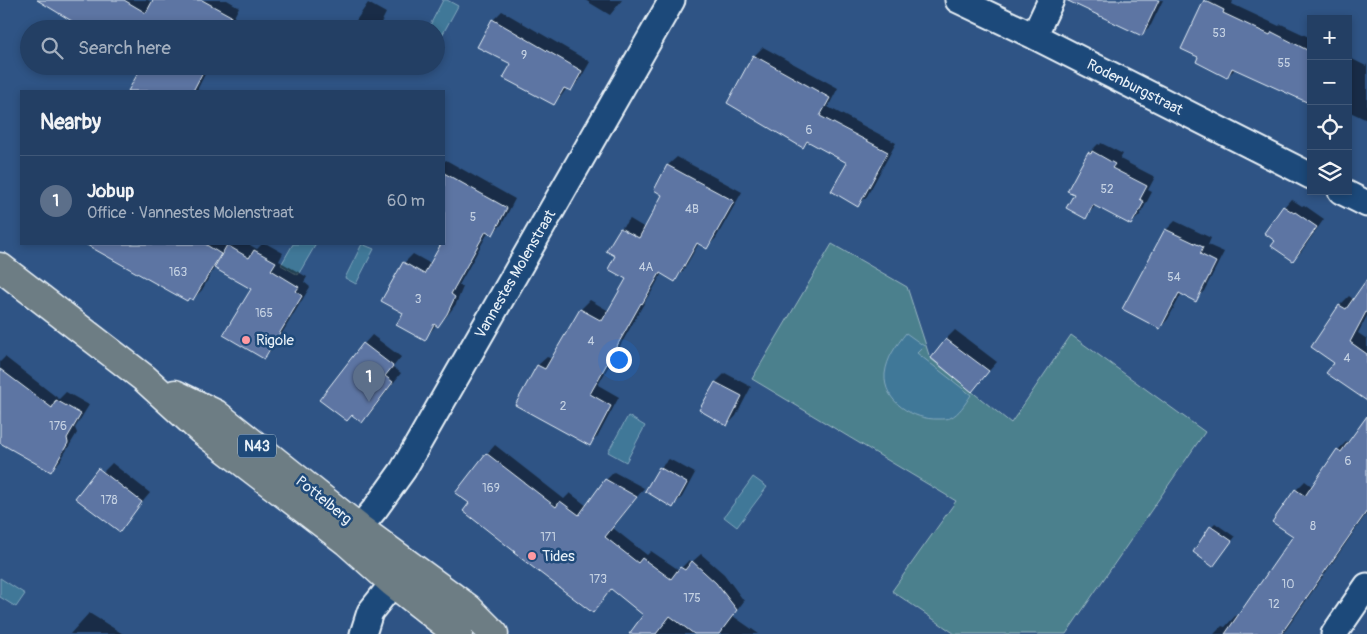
<!DOCTYPE html>
<html lang="en">
<head>
<meta charset="utf-8">
<style>
	body { margin:0; font-family:Pangolin,sans-serif; background:#2f4a6d; color:#f1f3f6 }
	.controls { position:absolute; right:15px; top:15px; display:grid; overflow:hidden; border-radius:0px; box-shadow:0 2px 8px #0003 }
	.controls button { width:45px; height:45px; display:grid; place-items:center; padding:0; border:0; border-bottom:1px solid #405878; background:#233f64; color:#f1f3f6; font:25px sans-serif }
	.you { position:absolute; left:618px; top:359px; width:18px; height:18px; margin:-12px; border:4px solid #fff; border-radius:50%; background:#1a73e8; box-shadow:0 0 0 8px #1a73e833 }
	.badge { display:grid; place-items:center; width:32px; height:32px; border-radius:50%; background:#ff9aa2; color:#fff; font-size:16px; font-weight:700 }
	.pin { position:absolute; translate:-50% -41px; filter:drop-shadow(0 1px 2px #0008) }
	.pin::after { content:''; position:absolute; top:26px; width:18px; height:15px; background:inherit; clip-path:polygon(0 0,100% 0,50% 100%) }
	.list { margin:0; padding:0; list-style:none }
	h2 { display:flex; justify-content:space-between; align-items:center; height:65px; margin:0; padding:0 20px; font-size:21px }
	h2 small { font-size:16px; font-weight:400; color:#a3afbf }
	.list li { display:grid; grid-template-columns:32px 1fr auto; gap:15px; align-items:center; box-sizing:border-box; height:90px; padding:0 20px; border-top:1px solid #405878 }
	.list b { display:block; font-size:19px; white-space:nowrap }
	.list p { margin:0; font-size:16px; white-space:nowrap; color:#a3afbf }
	.list em { font-size:16px; font-style:normal; color:#a3afbf }
	.icon { flex:none; width:28px; height:28px; fill:none; stroke:currentColor; stroke-width:2; stroke-linecap:round; stroke-linejoin:round }
	.map { position:relative; flex:none; width:1367px; height:634px; overflow:hidden }
	.search { position:absolute; background:#233f64; box-shadow:0 2px 8px #0003; left:20px; top:20px; width:425px; height:55px; display:flex; align-items:center; gap:12px; box-sizing:border-box; padding:0 18px; border-radius:28px; color:#a3afbf; font-size:19px }
	.panel { position:absolute; background:#233f64; box-shadow:0 2px 8px #0003; left:20px; top:90px; width:425px; height:155px; border-radius:0px }
	.map>svg:first-child { display:block }
	.green { fill:#4b808d; stroke:#9ab8c2 }
	.water { fill:#3f7898; stroke:#83a8be }
	.shadow { fill:#0007 }
	.building { fill:#5d75a3; stroke:#e8f1f8 }
	.lines { fill:none; stroke-linecap:round; stroke-linejoin:round }
	.street-casing { stroke:#e8f1f8; stroke-width:29 }
	.primary-casing { stroke:#e8f1f8; stroke-width:31 }
	.street { stroke:#1f4a7a; stroke-width:25 }
	.primary { stroke:#6d7d84; stroke-width:28 }
	.poi-dot { fill:#ff9aa2; stroke:#1f4a7a; stroke-width:2 }
	.labels { text-anchor:middle; stroke-width:5; stroke-linejoin:round; paint-order:stroke }
	.number-label { font-size:12px; fill:#c5d2e3 }
	.shield { fill:#1f4a7a; stroke:#acbfd2; stroke-width:1 }
	.shield-label { font-size:14px; font-weight:bold; fill:#e8f1f8 }
	.street-label { font-size:15px; fill:#e8f1f8; stroke:#1f4a7a }
	.poi-label { font-size:15px; fill:#e8f1f8; stroke:#1f4a7a; text-anchor:start }
</style>
</head>
<body>
<div class="map">
<svg width="1367" height="634" viewBox="0 0 1367 634">
	<rect width="100%" height="100%" fill="#2f5485"/>
	<filter id="ink" filterUnits="userSpaceOnUse"><feTurbulence type="fractalNoise" baseFrequency=".02" numOctaves="2"/><feDisplacementMap in="SourceGraphic" scale="10" xChannelSelector="R" yChannelSelector="G"/><feConvolveMatrix kernelMatrix="1 2 1 2 8 2 1 2 1" color-interpolation-filters="sRGB"/></filter>
	<g filter="url(#ink)">
		<path class="green" d="M 832,244 L 907,287 L 930,358 L 1011,423 L 1071,335 L 1205,432 L 1066,634 L 955,634 L 892,591 L 956,501 L 752,379 Z"/>
		<path class="water" d="M 443,0 L 447,0 L 458,6 L 440,39 L 436,37 L 436,29 L 428,29 Z
			M 293,244 L 316,244 L 298,275 L 281,265 Z
			M 362,244 L 374,249 L 356,284 L 345,278 Z
			M 906,333 L 924,346 L 917,353 L 971,395 C 965,404 959,414 950,418 C 947,419 942,419 938,419 C 914,420 883,402 885,374 C 887,357 896,346 906,333 Z
			M 628,416 L 645,426 L 626,462 L 608,452 Z
			M 753,477 L 767,487 L 737,527 L 724,517 Z
			M 0,578 L 25,594 L 16,607 L 0,597 Z"/>
		<path class="shadow" d="M 49,0 L 148,0 L 153,3 L 155,0 L 227,0 L 239,7 L 228,29 L 88,29 Z
			M 585,0 L 622,0 L 610,15 Z
			M 1104,0 L 1163,0 L 1151,25 L 1142,34 Z
			M 1207,0 L 1230,0 L 1233,1 L 1232,4 L 1279,26 L 1281,24 L 1311,38 L 1311,95 L 1236,68 L 1227,77 L 1200,57 Z
			M 368,3 L 386,13 L 378,29 L 360,29 L 353,25 Z
			M 502,11 L 590,62 L 579,81 L 570,90 L 567,88 L 562,95 L 554,104 L 512,64 L 493,20 Z
			M 763,47 L 838,88 L 828,107 L 896,143 L 867,196 L 858,205 L 849,162 L 809,141 L 803,147 L 754,56 Z
			M 1348,57 L 1366,66 L 1367,64 L 1367,120 L 1348,111 Z
			M 144,66 L 209,66 L 197,90 L 201,91 L 129,91 Z
			M 1101,143 L 1123,154 L 1120,159 L 1155,177 L 1148,190 L 1152,192 L 1140,215 L 1131,224 L 1096,205 L 1086,217 L 1075,194 L 1089,153 L 1098,144 L 1100,145 Z
			M 677,157 L 742,192 L 716,238 L 707,247 L 699,243 L 683,271 L 675,280 L 662,273 L 651,293 L 647,298 L 598,385 L 619,397 L 598,436 L 589,445 L 517,404 L 538,365 L 547,357 L 552,359 L 581,309 L 590,300 L 609,311 L 627,279 L 617,256 L 608,250 L 621,228 L 630,219 L 645,228 L 664,195 L 656,190 L 668,165 Z
			M 446,160 L 515,199 L 502,224 L 493,233 L 489,231 L 459,285 L 463,287 L 456,304 L 447,316 L 438,325 L 437,324 L 424,340 L 404,312 L 404,263 L 413,254 L 431,264 L 442,244 L 444,244 L 450,229 L 444,225 L 444,162 Z
			M 1291,199 L 1302,206 L 1304,205 L 1324,219 L 1301,252 L 1293,260 L 1277,240 L 1284,207 Z
			M 1175,221 L 1211,238 L 1208,245 L 1224,252 L 1204,291 L 1195,300 L 1182,293 L 1168,319 L 1160,328 L 1166,230 Z
			M 90,244 L 248,244 L 257,249 L 262,244 L 267,244 L 283,253 L 279,261 L 307,277 L 304,282 L 310,287 L 273,348 L 264,357 L 253,288 L 215,267 L 202,290 L 193,299 L 89,245 Z
			M 1367,281 L 1367,316 L 1358,333 L 1367,339 L 1367,400 L 1336,363 L 1312,347 L 1340,305 L 1349,296 L 1354,300 Z
			M 955,330 L 997,362 L 972,390 L 946,339 Z
			M 372,335 L 401,357 L 393,367 L 401,373 L 371,412 L 362,421 L 364,344 Z
			M 5,357 L 59,399 L 66,392 L 89,405 L 75,428 L 77,433 L 60,461 L 51,470 L 0,442 L 0,362 Z
			M 725,373 L 751,387 L 736,416 L 727,425 L 700,410 L 716,382 Z
			M 1367,422 L 1367,513 L 1283,634 L 1214,634 L 1222,626 L 1225,627 L 1236,615 L 1239,617 L 1294,536 L 1296,490 L 1305,481 L 1313,487 L 1338,450 L 1347,441 L 1349,443 Z
			M 495,445 L 564,499 L 570,493 L 587,506 L 606,480 L 614,472 L 644,488 L 613,528 L 647,555 L 651,551 L 679,570 L 689,560 L 692,562 L 701,554 L 724,574 L 744,601 L 733,616 L 759,634 L 640,634 L 645,614 L 612,589 L 593,612 L 457,493 L 487,454 Z
			M 669,459 L 695,473 L 682,497 L 673,506 L 660,468 Z
			M 112,463 L 150,493 L 119,530 L 83,503 L 103,472 Z
			M 1215,523 L 1235,537 L 1213,565 L 1211,527 Z
			M 89,613 L 123,634 L 70,634 Z"/>
		<path class="building" d="M 37,0 L 124,0 L 146,13 L 153,0 L 202,0 L 231,16 L 225,29 L 85,29 Z
			M 1066,0 L 1159,0 L 1142,36 Z
			M 1204,0 L 1224,10 L 1223,13 L 1270,35 L 1272,32 L 1311,52 L 1311,104 L 1232,68 L 1227,78 L 1196,62 L 1198,57 L 1181,49 Z
			M 492,19 L 582,71 L 571,91 L 564,88 L 554,105 L 503,78 L 511,64 L 477,47 Z
			M 753,55 L 830,98 L 820,116 L 888,152 L 858,207 L 831,191 L 847,163 L 807,141 L 803,148 L 727,103 Z
			M 142,66 L 206,66 L 193,91 L 128,91 Z
			M 1092,151 L 1115,164 L 1112,168 L 1147,186 L 1140,199 L 1144,202 L 1131,225 L 1093,205 L 1086,219 L 1066,208 L 1074,194 L 1067,191 L 1088,152 L 1091,154 Z
			M 667,165 L 734,201 L 707,249 L 697,243 L 675,282 L 660,273 L 642,304 L 641,303 L 590,394 L 611,406 L 590,446 L 515,405 L 537,365 L 545,369 L 580,309 L 602,321 L 626,279 L 608,269 L 615,256 L 606,251 L 620,228 L 639,238 L 662,195 L 654,190 Z
			M 444,173 L 507,208 L 493,235 L 486,231 L 451,294 L 455,297 L 447,314 L 438,327 L 434,324 L 425,341 L 396,325 L 403,313 L 381,301 L 403,262 L 424,274 L 441,244 L 444,244 Z
			M 1283,206 L 1294,213 L 1295,212 L 1317,227 L 1293,261 L 1271,246 L 1275,241 L 1264,233 Z
			M 1165,229 L 1203,247 L 1200,254 L 1216,262 L 1196,302 L 1179,293 L 1160,329 L 1122,309 Z
			M 85,244 L 205,244 L 221,254 L 193,300 L 189,298 L 187,301 Z
			M 227,245 L 249,258 L 254,250 L 276,262 L 271,270 L 299,287 L 296,291 L 302,296 L 264,359 L 223,335 L 251,289 L 214,268 Z
			M 1367,279 L 1367,310 L 1350,342 L 1367,354 L 1367,401 L 1326,373 L 1334,363 L 1311,347 L 1339,305 L 1346,309 Z
			M 946,339 L 989,371 L 972,392 L 931,358 Z
			M 363,343 L 393,366 L 385,376 L 393,382 L 362,423 L 352,415 L 347,421 L 319,400 Z
			M 0,369 L 52,408 L 56,400 L 81,414 L 67,438 L 68,443 L 51,472 L 0,443 Z
			M 715,382 L 742,396 L 727,426 L 699,410 Z
			M 1367,416 L 1367,511 L 1281,634 L 1225,634 L 1293,536 L 1272,522 L 1295,489 L 1305,496 L 1337,449 L 1341,452 Z
			M 486,453 L 556,507 L 560,501 L 579,515 L 605,479 L 637,497 L 605,537 L 638,563 L 642,558 L 671,579 L 680,567 L 685,570 L 692,561 L 716,583 L 737,610 L 719,634 L 694,634 L 670,616 L 656,634 L 629,634 L 643,615 L 611,589 L 593,613 L 514,553 L 515,552 L 463,511 L 469,503 L 455,493 Z
			M 659,467 L 687,483 L 673,508 L 645,491 Z
			M 98,468 L 142,502 L 120,532 L 75,498 Z
			M 1210,526 L 1232,541 L 1213,567 L 1193,552 Z"/>
		<g class="lines">
			<g class="street-casing">
				<path id="street" d="M 958,0 L 1034,36 L 1311,176
					M 1034,36 L 1051,0
					M 1341,191 L 1367,204
					M 347,542 L 375,509 L 403,470 L 672,0
					M 363,634 L 370,612 L 405,568
					M 1334,634 L 1367,586"/>
			</g>
			<g class="primary-casing">
				<path id="primary" d="M 0,267 L 144,378 L 201,430 L 347,542 L 393,583 L 458,634
					M 175,394 L 216,414 L 359,528 L 468,608 L 494,634"/>
			</g>
			<use href="#street" class="street"/>
			<use href="#primary" class="primary"/>
		</g>
	</g>
	<g class="poi-dot">
		<circle cx="246" cy="340" r="5"/>
		<circle cx="532" cy="556" r="5"/>
	</g>
	<g class="labels">
		<g class="number-label">
			<text x="1219" y="37">53</text>
			<text x="524" y="59">9</text>
			<text x="1284" y="67">55</text>
			<text x="809" y="134">6</text>
			<text x="1107" y="193">52</text>
			<text x="692" y="213">4B</text>
			<text x="473" y="221">5</text>
			<text x="646" y="271">4A</text>
			<text x="178" y="276">163</text>
			<text x="1174" y="281">54</text>
			<text x="418" y="303">3</text>
			<text x="264" y="317">165</text>
			<text x="591" y="345">4</text>
			<text x="1347" y="362">4</text>
			<text x="563" y="410">2</text>
			<text x="58" y="430">176</text>
			<text x="1348" y="465">6</text>
			<text x="491" y="492">169</text>
			<text x="109" y="504">178</text>
			<text x="1313" y="530">8</text>
			<text x="548" y="541">171</text>
			<text x="598" y="583">173</text>
			<text x="1288" y="588">10</text>
			<text x="692" y="602">175</text>
			<text x="1274" y="608">12</text>
		</g>
		<rect class="shield" x="238" y="434.5" width="38" height="23" rx="4"/>
		<g class="shield-label">
			<text x="257" y="451">N43</text>
		</g>
		<g class="street-label">
			<text transform="translate(1135 87) rotate(27)" y="5">Rodenburgstraat</text>
			<text transform="translate(515 274) rotate(-60)" y="5">Vannestes Molenstraat</text>
			<text transform="translate(324 500) rotate(39)" y="5">Pottelberg</text>
		</g>
		<g class="poi-label">
			<text x="256" y="345">Rigole</text>
			<text x="542" y="561">Tides</text>
		</g>
	</g>
</svg>
<div class="controls">
<button>+</button>
<button>−</button>
<button><svg class="icon" aria-label="locate" viewBox="0 0 24 24"><circle cx="12" cy="12" r="6"/><path d="M12 2v4M12 18v4M2 12h4M18 12h4"/></svg></button>
<button><svg class="icon" aria-label="layers" viewBox="0 0 24 24"><path d="M12 4l9 5-9 5-9-5zM3 14l9 5 9-5"/></svg></button>
</div>
<div class="you"></div>
<div class="pin badge" style="left:369px;top:402px;background:#5c6f8a">1</div>
<div class="search"><svg class="icon" aria-label="search" viewBox="0 0 24 24"><circle cx="10" cy="10" r="6"/><path d="M15 15l6 6"/></svg>Search here</div>
<section class="panel">
<h2>Nearby<small></small></h2>
<ul class="list">
<li><span class="badge" style="background:#5c6f8a">1</span><div><b>Jobup</b><p>Office · Vannestes Molenstraat</p></div><em>60 m</em></li>
</ul>
</section>
</div>
</body>
</html>
